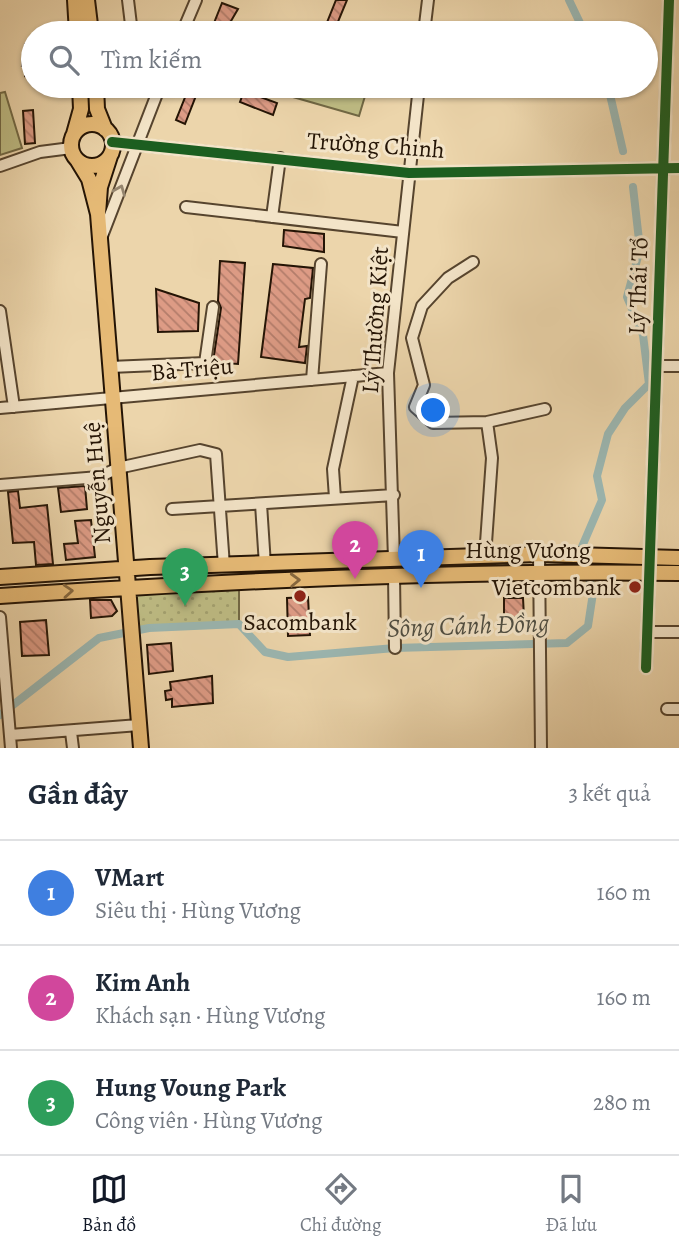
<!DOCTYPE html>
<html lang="vi">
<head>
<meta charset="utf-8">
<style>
	body { margin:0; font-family:Alegreya,serif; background:#f2f2f3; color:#1f2937 }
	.you { position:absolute; left:434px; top:411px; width:24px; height:24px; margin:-18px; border:5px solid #fff; border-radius:50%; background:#1a73e8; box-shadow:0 0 0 10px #1a73e833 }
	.badge { display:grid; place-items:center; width:46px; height:46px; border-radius:50%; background:#111827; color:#fff; font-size:23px; font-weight:700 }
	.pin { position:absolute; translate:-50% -58px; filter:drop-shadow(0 2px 4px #0008) }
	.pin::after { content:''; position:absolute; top:37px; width:24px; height:21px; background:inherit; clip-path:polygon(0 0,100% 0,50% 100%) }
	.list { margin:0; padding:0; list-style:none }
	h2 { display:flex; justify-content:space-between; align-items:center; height:91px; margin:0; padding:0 28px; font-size:30px }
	h2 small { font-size:23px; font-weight:400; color:#747a83 }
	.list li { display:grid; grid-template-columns:46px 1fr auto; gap:21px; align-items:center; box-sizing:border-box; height:105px; padding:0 28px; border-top:2px solid #e0e1e3 }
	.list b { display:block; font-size:26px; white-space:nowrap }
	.list p { margin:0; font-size:23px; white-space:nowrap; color:#747a83 }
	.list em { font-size:23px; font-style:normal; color:#747a83 }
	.icon { flex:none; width:38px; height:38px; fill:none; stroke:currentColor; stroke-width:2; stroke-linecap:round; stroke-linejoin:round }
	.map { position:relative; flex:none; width:679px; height:748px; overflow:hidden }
	.search { position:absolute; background:#fff; box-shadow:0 2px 5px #0004; left:21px; right:21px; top:21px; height:77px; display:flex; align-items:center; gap:18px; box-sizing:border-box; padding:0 24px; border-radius:38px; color:#747a83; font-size:26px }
	.sheet { height:406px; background:#fff }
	nav { display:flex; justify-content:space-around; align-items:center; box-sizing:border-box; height:98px; border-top:2px solid #e0e1e3; background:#fff; font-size:19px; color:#747a83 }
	nav a { display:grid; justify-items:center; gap:4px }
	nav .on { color:#111827 }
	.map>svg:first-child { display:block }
	.grass { fill:url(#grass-dots); stroke:#716844; stroke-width:2 }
	.pitch { fill:#bebc84; stroke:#716844; stroke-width:2 }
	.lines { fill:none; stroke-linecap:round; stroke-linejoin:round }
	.canal { stroke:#9bb7b2; stroke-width:8 }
	.building { fill:url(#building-back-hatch); stroke:#241405; stroke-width:2 }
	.minor-casing { stroke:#56442e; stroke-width:14 }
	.major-casing { stroke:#241405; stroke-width:18 }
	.minor { stroke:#f3e4c8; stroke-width:10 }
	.major { stroke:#e6ba76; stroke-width:14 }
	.cycleway-casing { stroke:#f3e4c8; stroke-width:15 }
	.cycleway { stroke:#1b5e20; stroke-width:10 }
	.oneway { stroke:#968670 }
	.oneway2 { stroke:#85673e }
	.poi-dot { fill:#8f2418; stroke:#f3e4c8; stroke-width:2.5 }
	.labels { text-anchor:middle; stroke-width:6; stroke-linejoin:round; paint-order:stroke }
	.street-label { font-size:24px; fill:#241405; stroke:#f3e4c8 }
	.poi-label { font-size:24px; fill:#241405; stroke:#f3e4c8; text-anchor:end }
	.water-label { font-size:26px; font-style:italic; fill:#4e4d42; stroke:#f3e4c8 }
</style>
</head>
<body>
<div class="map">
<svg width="679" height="748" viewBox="0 0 679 748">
	<defs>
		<pattern id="grass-dots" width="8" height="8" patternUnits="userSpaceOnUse" patternTransform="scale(1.75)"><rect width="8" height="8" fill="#bebc84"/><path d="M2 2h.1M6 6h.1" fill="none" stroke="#a3a170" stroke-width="1.8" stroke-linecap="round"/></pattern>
		<pattern id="building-back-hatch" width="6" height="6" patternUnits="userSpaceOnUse" patternTransform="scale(1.75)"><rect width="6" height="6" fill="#dd9b85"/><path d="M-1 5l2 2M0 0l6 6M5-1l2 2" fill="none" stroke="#b37d6b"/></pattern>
	</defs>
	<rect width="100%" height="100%" fill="#ecd5ab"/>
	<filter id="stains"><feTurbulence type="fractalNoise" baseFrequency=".00286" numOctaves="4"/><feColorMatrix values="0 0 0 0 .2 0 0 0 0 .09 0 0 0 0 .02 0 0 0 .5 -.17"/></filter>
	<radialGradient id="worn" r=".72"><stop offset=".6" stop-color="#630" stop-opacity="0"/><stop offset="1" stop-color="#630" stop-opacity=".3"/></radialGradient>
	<path class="grass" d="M 239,582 L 239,624 L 174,626 L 133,632 L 129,587 Z"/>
	<path class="pitch" d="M 296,86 L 368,86 L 359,116 L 293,97 Z
		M 5,92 L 22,148 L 0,155 L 0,93 Z"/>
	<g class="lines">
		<path class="canal" d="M 569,0 L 580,23 L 590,33
			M 608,86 L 623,151
			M 0,715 L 99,638 L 149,628 L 239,624 L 265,652 L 288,657 L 395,648 L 567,643 L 588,626 L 593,593 L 581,549 L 602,500 L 597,476 L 608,434 L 625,408 L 649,384 L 643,335 L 627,297 L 640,249 L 633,187"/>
	</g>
	<path class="building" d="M 336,0 L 347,0 L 335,29 L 326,25 Z
		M 222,3 L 238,9 L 224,33 L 210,33 Z
		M 25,44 L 33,44 L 33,75 L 25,76 L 25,66 L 22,66 Z
		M 188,90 L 197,93 L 185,124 L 176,120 Z
		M 244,91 L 277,103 L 273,115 L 240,102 Z
		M 33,110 L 35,143 L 25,144 L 23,111 Z
		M 284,230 L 324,234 L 324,252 L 283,246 Z
		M 220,261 L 245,263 L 238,364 L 213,362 L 221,308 L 218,301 Z
		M 273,264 L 313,268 L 310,298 L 305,299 L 299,347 L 307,346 L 305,363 L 261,357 Z
		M 156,289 L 199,303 L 198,331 L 158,332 Z
		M 85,486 L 87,509 L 61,512 L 58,488 Z
		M 18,491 L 20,508 L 47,505 L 53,564 L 36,565 L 34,542 L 13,543 L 8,492 Z
		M 91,520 L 95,557 L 66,560 L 64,544 L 78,543 L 75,521 Z
		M 308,597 L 310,635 L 288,636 L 287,598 Z
		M 504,598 L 523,598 L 524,617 L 504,618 Z
		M 90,600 L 111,600 L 117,611 L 112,616 L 91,618 Z
		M 46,620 L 49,655 L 22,656 L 20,622 Z
		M 171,643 L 173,671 L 149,674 L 147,645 Z
		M 212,676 L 213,703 L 172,707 L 172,699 L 166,700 L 165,691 L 171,690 L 170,682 Z"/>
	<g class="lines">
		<g class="minor-casing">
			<path id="minor" d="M 128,0 L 132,33
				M 182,33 L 196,0
				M 424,33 L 428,0
				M 112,142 L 409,173 L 679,168
				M 0,166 L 40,152 L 71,148
				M 186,207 L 403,232
				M 272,217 L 280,158
				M 102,236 L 160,86
				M 473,262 L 448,278 L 422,306 L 412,338 L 424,385 L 415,407 L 433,423 L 487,422 L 545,409
				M 0,311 L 14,407
				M 656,366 L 679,366
				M 110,367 L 205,363 L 213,307
				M 312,380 L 321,264
				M 0,408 L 388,373
				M 0,485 L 99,477 L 118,468 L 200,450 L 216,454 L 224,566
				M 335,498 L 333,469 L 353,376
				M 261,504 L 265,565
				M 172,509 L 394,495
				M 539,554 L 541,748
				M 485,557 L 492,458 L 487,422
				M 394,559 L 388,373 L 419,86
				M 394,575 L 395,648
				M 0,617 L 11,748
				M 647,632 L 679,632
				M 646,668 L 669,0
				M 667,709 L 679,709
				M 71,732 L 73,748
				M 10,735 L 139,725"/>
		</g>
		<g class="major-casing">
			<path id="major" d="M 75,0 L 77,33
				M 87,0 L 91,33
				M 96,86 L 97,109 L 105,129
				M71 145a21 21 0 1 1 42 0a21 21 0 1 1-42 0Z
				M 74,134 L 81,109 L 80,86
				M 78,161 L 89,179 L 98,214 L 100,187 L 110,156
				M 98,214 L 141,748
				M 0,577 L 150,567 L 539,554 L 679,558
				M 0,596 C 226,581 452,570 679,573"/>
		</g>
		<use href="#minor" class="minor"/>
		<use href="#major" class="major"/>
		<g class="cycleway-casing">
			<path id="cycleway" d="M 112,142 L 409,173 L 679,168
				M 646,668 L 669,0"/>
		</g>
		<use href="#cycleway" class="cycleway"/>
	</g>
	<defs><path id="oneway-chevron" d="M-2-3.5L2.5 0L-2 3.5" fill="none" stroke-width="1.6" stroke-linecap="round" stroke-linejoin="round" transform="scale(1.75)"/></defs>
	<use class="oneway" href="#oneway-chevron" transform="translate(120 190) rotate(-68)"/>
	<g class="oneway2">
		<use href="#oneway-chevron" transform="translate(295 580) rotate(-2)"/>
		<use href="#oneway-chevron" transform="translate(68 591) rotate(-4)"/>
	</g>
	<g class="poi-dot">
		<circle cx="635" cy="587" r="7"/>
		<circle cx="300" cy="596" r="7"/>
	</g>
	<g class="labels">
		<g class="street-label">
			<text transform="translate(376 145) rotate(4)" y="8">Trường Chinh</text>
			<text transform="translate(638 286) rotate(-88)" y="8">Lý Thái Tổ</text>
			<text transform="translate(375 320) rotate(-86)" y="8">Lý Thường Kiệt</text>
			<text transform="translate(192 369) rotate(-5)" y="8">Bà Triệu</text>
			<text transform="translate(97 483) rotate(-95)" y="8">Nguyễn Huệ</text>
			<text x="528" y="558">Hùng Vương</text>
		</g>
		<g class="poi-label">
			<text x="621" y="595">Vietcombank</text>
			<text x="300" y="630" text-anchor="middle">Sacombank</text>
		</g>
		<g class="water-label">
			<text transform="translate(468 625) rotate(-2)" y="9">Sông Cánh Đồng</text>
		</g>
	</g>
	<rect width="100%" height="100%" filter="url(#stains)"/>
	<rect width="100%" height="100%" fill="url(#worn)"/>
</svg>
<div class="you"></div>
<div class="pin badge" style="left:421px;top:588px;background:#3f7fe0">1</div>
<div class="pin badge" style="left:355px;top:579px;background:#d1479c">2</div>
<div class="pin badge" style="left:185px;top:606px;background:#2e9e5b">3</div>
<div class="search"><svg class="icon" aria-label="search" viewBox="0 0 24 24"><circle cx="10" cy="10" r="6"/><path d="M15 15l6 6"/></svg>Tìm kiếm</div>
</div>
<section class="sheet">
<h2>Gần đây<small>3 kết quả</small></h2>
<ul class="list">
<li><span class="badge" style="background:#3f7fe0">1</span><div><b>VMart</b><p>Siêu thị · Hùng Vương</p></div><em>160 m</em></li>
<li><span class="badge" style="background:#d1479c">2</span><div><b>Kim Anh</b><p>Khách sạn · Hùng Vương</p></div><em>160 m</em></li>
<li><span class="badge" style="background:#2e9e5b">3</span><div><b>Hung Voung Park</b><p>Công viên · Hùng Vương</p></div><em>280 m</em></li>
</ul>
</section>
<nav>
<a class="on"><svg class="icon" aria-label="map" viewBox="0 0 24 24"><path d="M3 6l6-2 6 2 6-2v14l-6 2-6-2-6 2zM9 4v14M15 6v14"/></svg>Bản đồ</a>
<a><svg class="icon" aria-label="directions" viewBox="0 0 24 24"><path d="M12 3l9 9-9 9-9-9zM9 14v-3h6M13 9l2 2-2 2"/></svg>Chỉ đường</a>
<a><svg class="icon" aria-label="saved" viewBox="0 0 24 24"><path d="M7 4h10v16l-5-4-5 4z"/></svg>Đã lưu</a>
</nav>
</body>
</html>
